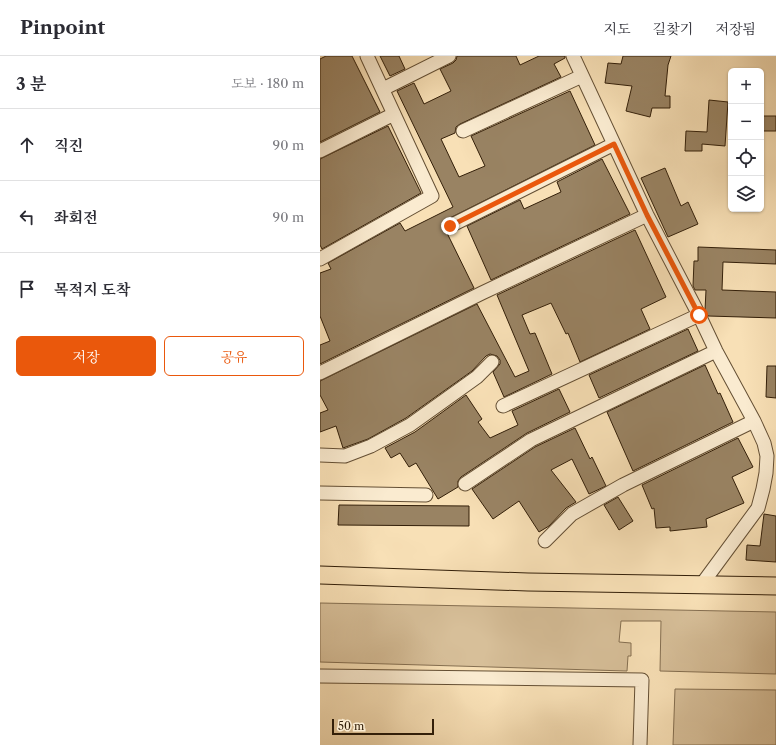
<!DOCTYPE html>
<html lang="ko">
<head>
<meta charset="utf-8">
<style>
	body { margin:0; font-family:"Libre Caslon Text","Noto Serif KR",serif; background:#f7f7f7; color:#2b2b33 }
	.controls { position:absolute; right:12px; top:12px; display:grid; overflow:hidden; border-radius:6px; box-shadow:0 1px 3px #0004 }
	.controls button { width:36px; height:36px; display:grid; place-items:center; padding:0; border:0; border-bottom:1px solid #e1e1e2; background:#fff; color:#2b2b33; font:20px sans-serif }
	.scale { position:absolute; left:12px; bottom:10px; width:102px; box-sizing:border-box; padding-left:4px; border:2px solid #331f09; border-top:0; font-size:11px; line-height:14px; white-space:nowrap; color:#331f09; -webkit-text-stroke:3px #faebd0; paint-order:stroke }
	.stop { position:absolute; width:12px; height:12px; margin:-9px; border:3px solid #ea580c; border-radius:50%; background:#fff }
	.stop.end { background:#ea580c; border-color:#fff; box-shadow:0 1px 4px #0008 }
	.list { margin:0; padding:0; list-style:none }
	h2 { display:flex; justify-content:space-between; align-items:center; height:52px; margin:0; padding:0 16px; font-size:17px }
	h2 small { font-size:13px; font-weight:400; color:#7c7c81 }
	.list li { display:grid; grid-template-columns:26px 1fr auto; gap:12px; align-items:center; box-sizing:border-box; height:72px; padding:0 16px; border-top:1px solid #e1e1e2 }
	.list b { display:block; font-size:15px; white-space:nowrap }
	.list em { font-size:13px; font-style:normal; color:#7c7c81 }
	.actions { display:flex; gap:8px; padding:12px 16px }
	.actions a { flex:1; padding:9px 0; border:1px solid #ea580c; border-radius:6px; text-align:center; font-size:14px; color:#ea580c }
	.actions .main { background:#ea580c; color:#fff }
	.icon { flex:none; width:22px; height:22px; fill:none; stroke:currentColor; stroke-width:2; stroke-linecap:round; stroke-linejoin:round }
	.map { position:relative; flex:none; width:456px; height:689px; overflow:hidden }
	header { display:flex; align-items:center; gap:24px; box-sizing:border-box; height:56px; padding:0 20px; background:#fff; border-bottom:1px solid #e1e1e2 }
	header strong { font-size:19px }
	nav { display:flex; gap:22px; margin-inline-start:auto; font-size:14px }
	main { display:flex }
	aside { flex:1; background:#fff }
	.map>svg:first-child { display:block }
	.green { fill:#d7bf99; stroke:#856f51 }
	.building { fill:#998363; stroke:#331f09 }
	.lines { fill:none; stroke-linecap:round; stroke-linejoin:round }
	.minor-casing { stroke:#644f34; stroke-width:15 }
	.major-casing { stroke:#331f09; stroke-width:19 }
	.minor { stroke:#faebd0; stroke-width:13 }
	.major { stroke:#f8e0b6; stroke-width:17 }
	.route { stroke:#ea580c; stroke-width:5 }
</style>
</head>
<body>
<header>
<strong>Pinpoint</strong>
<nav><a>지도</a><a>길찾기</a><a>저장됨</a></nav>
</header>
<main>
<aside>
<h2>3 분<small>도보 · 180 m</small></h2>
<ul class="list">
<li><svg class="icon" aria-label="ahead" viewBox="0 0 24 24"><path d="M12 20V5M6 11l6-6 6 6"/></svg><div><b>직진</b></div><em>90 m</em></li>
<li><svg class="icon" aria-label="left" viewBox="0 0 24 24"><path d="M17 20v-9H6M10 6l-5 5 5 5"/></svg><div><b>좌회전</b></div><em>90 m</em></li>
<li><svg class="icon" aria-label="arrive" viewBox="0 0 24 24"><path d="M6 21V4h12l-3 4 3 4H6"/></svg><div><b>목적지 도착</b></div></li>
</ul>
<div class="actions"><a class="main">저장</a><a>공유</a></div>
</aside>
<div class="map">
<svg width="456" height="689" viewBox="0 0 456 689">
	<rect width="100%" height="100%" fill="#f8e0b6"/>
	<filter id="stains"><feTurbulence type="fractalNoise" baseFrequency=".005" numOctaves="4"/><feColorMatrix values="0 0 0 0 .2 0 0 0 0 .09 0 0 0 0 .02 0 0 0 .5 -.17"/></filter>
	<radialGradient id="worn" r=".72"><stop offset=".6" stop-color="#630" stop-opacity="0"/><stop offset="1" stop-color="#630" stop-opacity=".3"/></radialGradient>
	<path class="green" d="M 0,547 L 456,556 L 456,618 L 340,615 L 341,565 L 301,565 L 299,586 L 311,587 L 311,600 L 308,600 L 307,615 L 0,606 Z
		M 355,633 L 456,634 L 456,689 L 353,689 Z"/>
	<path class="building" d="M 6,0 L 32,0 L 60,56 L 0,86 L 0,3 Z
		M 60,0 L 79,0 L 85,13 L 70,20 Z
		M 137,0 L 196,0 L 200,9 L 219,0 L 245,0 L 245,2 L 234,8 L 241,21 L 140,68 L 136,71 L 135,77 L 121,83 L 139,121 L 165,110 L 151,80 L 250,35 L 275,89 L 124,165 L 122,169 L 123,173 L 127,177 L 154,232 L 0,308 L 0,289 L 10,285 L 0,260 L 0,217 L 11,213 L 8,207 L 80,167 L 85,175 L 133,151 L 77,35 L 94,27 L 104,48 L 131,35 L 120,13 L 133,7 L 136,4 Z
		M 303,0 L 351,0 L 348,9 L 345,40 L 350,40 L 350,52 L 332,52 L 330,61 L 306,55 L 312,30 L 285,27 L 288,7 L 301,8 Z
		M 389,44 L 408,46 L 405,90 L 382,88 L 382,95 L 365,95 L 366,75 L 387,76 Z
		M 441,60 L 456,60 L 456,75 L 441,75 Z
		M 68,70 L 101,137 L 2,193 L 0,189 L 0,103 Z
		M 282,103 L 310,158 L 171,224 L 147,170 L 200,144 L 204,153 L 241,136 L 237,126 Z
		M 345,112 L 361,150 L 368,146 L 378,168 L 348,181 L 321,122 Z
		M 315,174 L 346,241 L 321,253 L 330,273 L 260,306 L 248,277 L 246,278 L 231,247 L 202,259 L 210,278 L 215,277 L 232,318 L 184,341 L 173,316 L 180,308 L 180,304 L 177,300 L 170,298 L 166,300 L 152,315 L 86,362 L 48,383 L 23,392 L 16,370 L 0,376 L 0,357 L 8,354 L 0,339 L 0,325 L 157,248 L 195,321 L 209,315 L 177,239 Z
		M 378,191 L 456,194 L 456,208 L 403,206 L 402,234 L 456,236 L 456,262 L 388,260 L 385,254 L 386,234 L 375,234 L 373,230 L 374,205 L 378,205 Z
		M 368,273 L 378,295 L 279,342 L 269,319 Z
		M 385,309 L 398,338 L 400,337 L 413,366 L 313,415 L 287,356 Z
		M 447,310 L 456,310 L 456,342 L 446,341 Z
		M 239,333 L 250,356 L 207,377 L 141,421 L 138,425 L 138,431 L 118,443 L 96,407 L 89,411 L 80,397 L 71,402 L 65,392 L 95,376 L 146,339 L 162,363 L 158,366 L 170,382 L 198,369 L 192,355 Z
		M 255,372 L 270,403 L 272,401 L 286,430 L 269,438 L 252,403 L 231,414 L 256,446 L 246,452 L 229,470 L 219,476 L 199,445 L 173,463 L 152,433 L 215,391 Z
		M 418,382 L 433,411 L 412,421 L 424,447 L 386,463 L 387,471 L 350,475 L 350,471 L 336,472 L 334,452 L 332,453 L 322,429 Z
		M 298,441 L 313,465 L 299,474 L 284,449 Z
		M 19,449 L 149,450 L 149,470 L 18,469 Z
		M 444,458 L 456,460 L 456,506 L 426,504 L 427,489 L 440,490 Z"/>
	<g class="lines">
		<g class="minor-casing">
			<path id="minor" d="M 253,0 L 327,159 L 379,259 L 396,295 L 434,365 L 444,387 L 447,400 L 446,417 L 443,433 L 438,452 L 382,528
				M 63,33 L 129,0
				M 143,75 L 262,20
				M 0,95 L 74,58
				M 130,170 L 294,88
				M 0,203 L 112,140 L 47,0
				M 0,317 L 162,237 L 327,159
				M 183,350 L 379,259
				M 0,399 L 25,400 L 51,390 L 90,369 L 157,321 L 172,306
				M 145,428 L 211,384 L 396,295
				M 0,437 L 106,439
				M 225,485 L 252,458 L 303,429 L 434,365
				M 0,620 L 322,624 L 320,689"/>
		</g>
		<g class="major-casing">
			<path id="major" d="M 0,519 L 208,526 L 456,530"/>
		</g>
		<use href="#minor" class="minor"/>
		<use href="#major" class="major"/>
	</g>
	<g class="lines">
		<path class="route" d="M 130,170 L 294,88 L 327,159 L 379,259"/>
	</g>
	<rect width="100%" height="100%" filter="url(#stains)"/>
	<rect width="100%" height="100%" fill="url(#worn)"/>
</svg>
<div class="controls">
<button>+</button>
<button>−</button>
<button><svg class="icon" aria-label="locate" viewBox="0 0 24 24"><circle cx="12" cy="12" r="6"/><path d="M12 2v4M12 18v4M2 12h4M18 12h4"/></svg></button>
<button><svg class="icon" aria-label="layers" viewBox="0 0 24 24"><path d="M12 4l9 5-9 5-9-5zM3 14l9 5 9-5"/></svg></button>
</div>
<div class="scale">50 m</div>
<div class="stop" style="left:379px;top:259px"></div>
<div class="stop end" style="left:130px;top:170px"></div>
</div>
</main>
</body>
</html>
